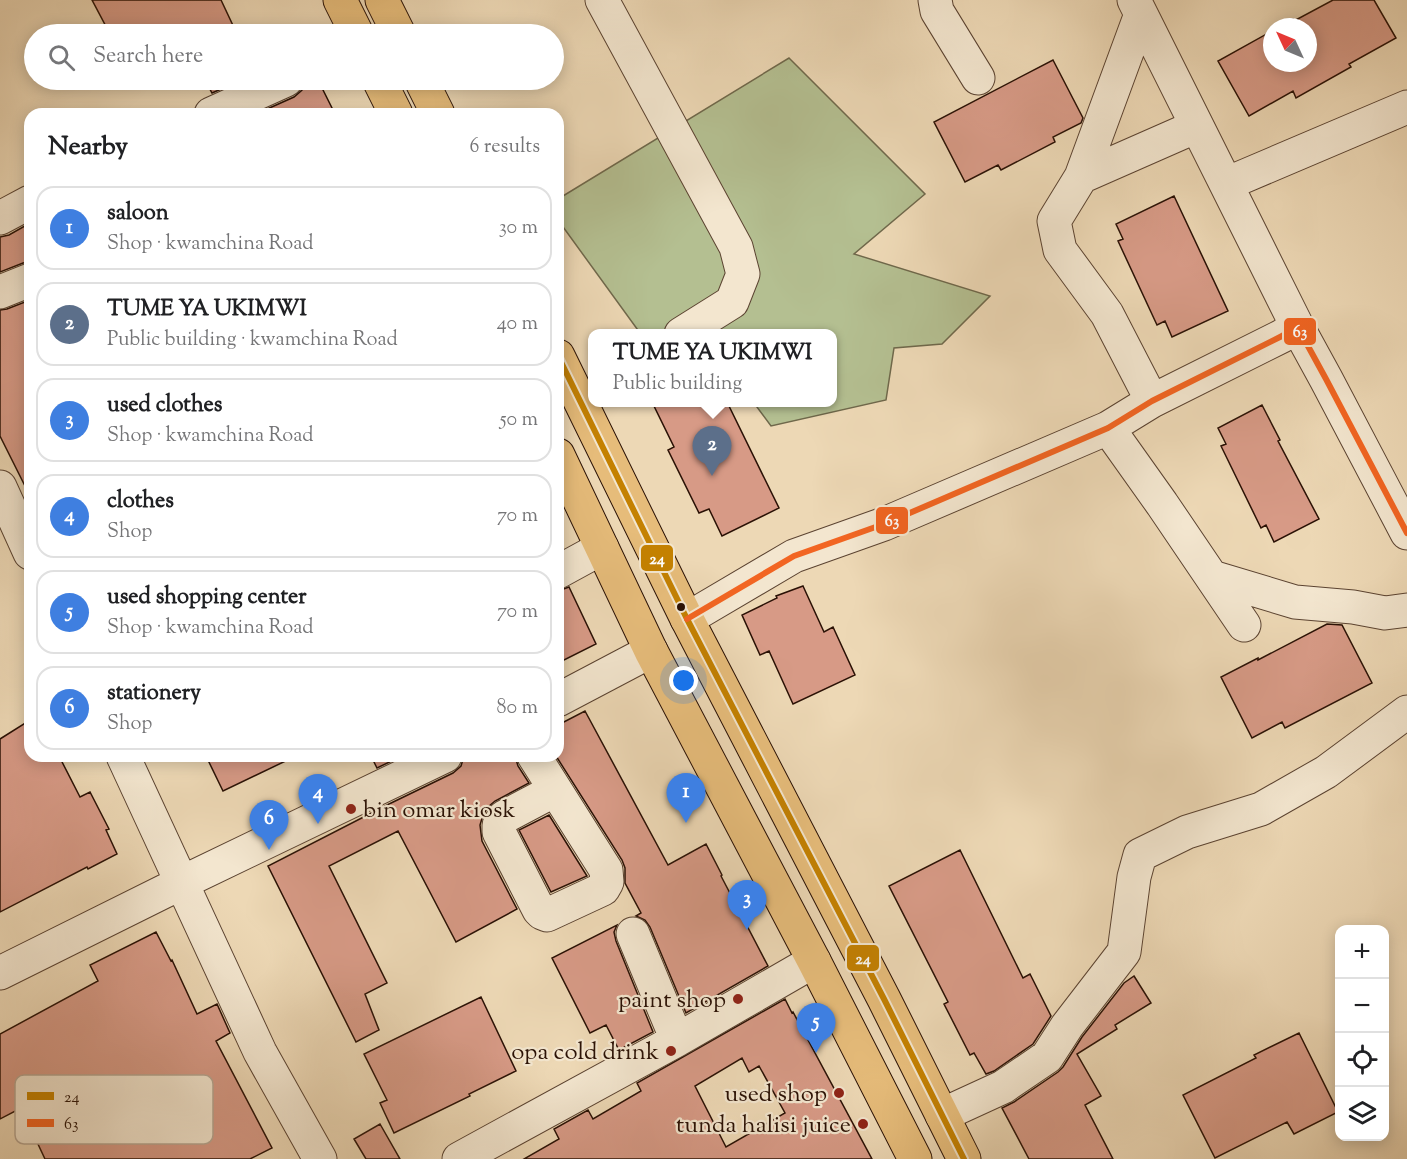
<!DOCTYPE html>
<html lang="en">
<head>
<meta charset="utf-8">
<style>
	body { margin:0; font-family:"Sorts Mill Goudy",serif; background:#f2f2f2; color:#202124 }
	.controls { position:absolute; right:18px; bottom:18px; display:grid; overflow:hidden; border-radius:12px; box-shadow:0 3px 15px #0003 }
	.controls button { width:54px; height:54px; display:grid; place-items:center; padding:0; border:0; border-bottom:2px solid #e0e0e0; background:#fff; color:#202124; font:30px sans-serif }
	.compass { position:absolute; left:1263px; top:18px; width:54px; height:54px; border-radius:50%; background:#fff; box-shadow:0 3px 15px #0003; rotate:314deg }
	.you { position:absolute; left:684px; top:681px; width:21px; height:21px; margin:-15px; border:4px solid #fff; border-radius:50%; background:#1a73e8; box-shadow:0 0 0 9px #1a73e833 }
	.badge { display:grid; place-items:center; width:39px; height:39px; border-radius:50%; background:#1a73e8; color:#fff; font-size:20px; font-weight:700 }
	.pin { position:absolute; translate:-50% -50px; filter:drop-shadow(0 2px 3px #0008) }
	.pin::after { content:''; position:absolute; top:32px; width:21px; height:18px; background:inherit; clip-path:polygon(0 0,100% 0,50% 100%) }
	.popup { position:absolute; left:588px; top:329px; width:249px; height:78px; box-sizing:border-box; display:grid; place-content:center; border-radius:12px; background:#fff; filter:drop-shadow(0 2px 4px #0005); font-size:20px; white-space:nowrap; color:#757577 }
	.popup b { font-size:22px; color:#202124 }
	.popup::after { content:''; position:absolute; left:50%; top:100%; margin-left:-12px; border:12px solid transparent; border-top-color:#fff }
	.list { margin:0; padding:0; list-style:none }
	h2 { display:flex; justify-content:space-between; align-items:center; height:78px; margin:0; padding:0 24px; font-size:26px }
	h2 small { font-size:20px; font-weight:400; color:#757577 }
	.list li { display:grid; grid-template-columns:39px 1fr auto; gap:18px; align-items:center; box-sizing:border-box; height:84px; margin:0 12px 12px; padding:0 12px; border:2px solid #e0e0e0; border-radius:18px }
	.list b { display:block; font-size:22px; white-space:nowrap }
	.list p { margin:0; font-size:20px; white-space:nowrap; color:#757577 }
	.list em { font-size:20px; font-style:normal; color:#757577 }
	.icon { flex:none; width:33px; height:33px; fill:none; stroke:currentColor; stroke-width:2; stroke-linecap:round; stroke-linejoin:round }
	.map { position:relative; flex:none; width:1407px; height:1159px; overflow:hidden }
	.search { position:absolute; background:#fff; box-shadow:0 3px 15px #0003; left:24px; top:24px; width:540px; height:66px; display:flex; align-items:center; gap:15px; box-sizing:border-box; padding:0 21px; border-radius:33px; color:#757577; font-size:22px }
	.panel { position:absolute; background:#fff; box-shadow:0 3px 15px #0003; left:24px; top:108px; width:540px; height:654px; border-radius:18px }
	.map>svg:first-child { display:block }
	.green { fill:#b4bf91; stroke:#6f684b; stroke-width:1.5 }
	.building { fill:#d79a86; stroke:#2a1105; stroke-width:1.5; fill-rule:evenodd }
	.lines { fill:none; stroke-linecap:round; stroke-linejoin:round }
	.minor-casing { stroke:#5b4331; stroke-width:35 }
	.major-casing { stroke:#2a1105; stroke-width:35 }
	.minor { stroke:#f3e6cf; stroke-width:33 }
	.major { stroke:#e6bc7a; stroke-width:33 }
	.bus-1-casing { stroke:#f3e6cf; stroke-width:10 }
	.bus-2-casing { stroke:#f3e6cf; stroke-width:10 }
	.bus-1 { stroke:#c48101; stroke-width:6 }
	.bus-2 { stroke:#f26522; stroke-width:6 }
	.bus-dot { fill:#2a1105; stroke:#f3e6cf; stroke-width:2 }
	.poi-dot { fill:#8f2418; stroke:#f3e6cf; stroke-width:2 }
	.labels { text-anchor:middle; stroke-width:4.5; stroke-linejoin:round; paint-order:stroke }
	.poi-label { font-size:24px; fill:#2a1105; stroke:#f3e6cf; text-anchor:end }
	.key { fill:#f3e6cf; stroke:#b7a692; stroke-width:1.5 }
	.key-label { font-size:16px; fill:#2a1105 }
	.line-badge { stroke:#f3e6cf; stroke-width:2 }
	.badge-label { font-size:16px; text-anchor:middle; font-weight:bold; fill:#fff }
</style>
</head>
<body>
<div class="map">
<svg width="1407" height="1159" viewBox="0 0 1407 1159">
	<rect width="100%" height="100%" fill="#edd8b5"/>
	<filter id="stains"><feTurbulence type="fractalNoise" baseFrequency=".00333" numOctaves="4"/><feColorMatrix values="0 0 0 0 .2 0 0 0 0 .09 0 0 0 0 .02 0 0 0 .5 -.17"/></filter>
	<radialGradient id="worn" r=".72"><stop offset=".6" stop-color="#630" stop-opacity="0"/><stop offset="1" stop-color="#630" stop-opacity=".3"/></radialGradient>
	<path class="green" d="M 789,58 L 925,194 L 854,254 L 990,296 L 942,344 L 894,348 L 886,400 L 771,426 L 754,403 L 832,402 L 832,334 L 640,333 L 558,220 L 558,199 Z"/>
	<path class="building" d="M 92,0 L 221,0 L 237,34 L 110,34 Z
		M 1333,0 L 1374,0 L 1396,38 L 1349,64 L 1351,67 L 1296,98 L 1293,91 L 1249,116 L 1218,61 L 1272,31 L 1272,63 L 1308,63 L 1308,27 L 1279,27 L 1293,19 L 1294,21 Z
		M 1053,60 L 1083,118 L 1081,123 L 1053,137 L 1055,142 L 1001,170 L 998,165 L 965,182 L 934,122 Z
		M 205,80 L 242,80 L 212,93 Z
		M 304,80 L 318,80 L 335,114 L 256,114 L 294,97 L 302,90 Z
		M 1174,196 L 1228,311 L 1172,337 L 1165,321 L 1157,325 L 1118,241 L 1123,239 L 1116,224 Z
		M 30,223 L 30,262 L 23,263 L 0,272 L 0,237 L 9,235 Z
		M 30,300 L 30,496 L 0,436 L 0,310 L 7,309 Z
		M 652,402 L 727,402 L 779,508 L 722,536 L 709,509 L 699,513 L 668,450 L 674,447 Z
		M 1262,405 L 1280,440 L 1278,441 L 1319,519 L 1274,542 L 1266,525 L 1261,528 L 1221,446 L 1226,444 L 1218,428 Z
		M 803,586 L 824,632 L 833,627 L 855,675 L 793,704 L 769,651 L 760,655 L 742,615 L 777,598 L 776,596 Z
		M 569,587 L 596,644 L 558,663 L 558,591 Z
		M 1327,624 L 1342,625 L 1372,683 L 1285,728 L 1282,722 L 1252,738 L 1221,677 L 1258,658 L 1258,660 Z
		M 585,711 L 668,865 L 706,844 L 722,875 L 721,876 L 768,966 L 686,1013 L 650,927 L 645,920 L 636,916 L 641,913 L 625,883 L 625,868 L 622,860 L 556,756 L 558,756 L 558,725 Z
		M 30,720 L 30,756 L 59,756 L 80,797 L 90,792 L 109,829 L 106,830 L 117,854 L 88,869 L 87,867 L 0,912 L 0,739 Z
		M 206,756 L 296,756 L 223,791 Z
		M 371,756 L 402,756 L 377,768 Z
		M 464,756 L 515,756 L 518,766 L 529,783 L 495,801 L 488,807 L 483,815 L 480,825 L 482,841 L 517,909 L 456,942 L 398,831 L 329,866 L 387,983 L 365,994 L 379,1030 L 356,1042 L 268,866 L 387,805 L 453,773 L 461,766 Z
		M 549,815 L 587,876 L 551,892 L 519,830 Z
		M 960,850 L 1023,978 L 1030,974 L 1051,1016 L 1033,1044 L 994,1071 L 986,1074 L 974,1053 L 970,1055 L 944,1004 L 948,1002 L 889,886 Z
		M 617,925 L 614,932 L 616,941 L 653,1032 L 619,1050 L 606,1025 L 590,1033 L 552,958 Z
		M 156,932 L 171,961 L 172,960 L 197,1014 L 217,1004 L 230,1033 L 216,1041 L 272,1148 L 250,1159 L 45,1159 L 21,1108 L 0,1119 L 0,1034 L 98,981 L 90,965 Z
		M 1134,976 L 1151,1003 L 1115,1025 L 1117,1029 L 1077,1054 L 1101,1096 L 1085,1105 L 1113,1159 L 1029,1159 L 1002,1108 L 1014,1102 L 1058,1072 L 1063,1067 L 1082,1037 L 1124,983 Z
		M 481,997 L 516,1071 L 469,1094 L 470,1096 L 394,1133 L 380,1103 L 387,1100 L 364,1054 Z
		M 785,999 L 792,1013 L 793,1012 L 872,1159 L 524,1159 L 559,1139 L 554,1129 L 588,1110 L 593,1119 L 641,1091 L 637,1083 ZM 742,1058 L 749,1072 L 759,1066 L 785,1113 L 726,1147 L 695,1086 Z
		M 1299,1033 L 1338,1112 L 1294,1134 L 1287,1122 L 1215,1158 L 1183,1095 L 1256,1058 L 1254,1055 Z
		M 380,1124 L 400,1159 L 366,1159 L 354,1139 Z"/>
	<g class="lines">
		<g class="minor-casing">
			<path id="minor" d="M 602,0 L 736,247 L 743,274 L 732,302 L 681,334
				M 935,0 L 937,11 L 978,78
				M 1134,0 L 1297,326
				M 211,114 L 286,80
				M 1081,177 L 1141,14
				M 1226,184 L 1407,107
				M 0,218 L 30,202
				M 0,292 L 30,280
				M 1152,401 L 1107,314 L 1060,250 L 1054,221 L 1081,177 L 1197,126
				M 1108,428 L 1162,504 L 1244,625
				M 0,487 L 30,553
				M 558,572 L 602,548
				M 1212,577 L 1295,602 L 1353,607 L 1385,613 L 1407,610
				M 687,619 L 794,556 L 884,524 L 1108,428 L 1152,401 L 1282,336 L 1297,326 L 1326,379 L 1407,533
				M 558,700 L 651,651
				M 123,756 L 260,1052 L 320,1159
				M 534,756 L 606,870 L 607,882 L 603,889 L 547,915 L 542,913 L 539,910 L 499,832 L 499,825 L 504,817 L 555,790
				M 633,934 L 677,1040
				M 0,973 L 181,883 L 445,756
				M 942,1115 L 1003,1087 L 1047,1057 L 1067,1026 L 1124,952 L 1134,877 L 1140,855 L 1187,832 L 1261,809 L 1326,772 L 1407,712
				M 459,1159 L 677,1040 L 814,961"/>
		</g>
		<g class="major-casing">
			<path id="major" d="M 340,0 L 357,34
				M 382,0 L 399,34
				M 379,80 L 396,114
				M 421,80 L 438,114
				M 558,356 L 687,619 L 884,999 L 964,1159
				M 558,455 L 651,651 L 814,961 L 915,1159"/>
		</g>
		<use href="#minor" class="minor"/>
		<use href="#major" class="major"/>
		<g class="bus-1-casing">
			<path id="bus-1" d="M 558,356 L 687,619 L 884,999 L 964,1159"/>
		</g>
		<g class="bus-2-casing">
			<path id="bus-2" d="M 687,619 L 794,556 L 884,524 L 1108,428 L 1152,401 L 1282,336 L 1297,326 L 1326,379 L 1407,533"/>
		</g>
		<use href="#bus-1" class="bus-1"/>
		<use href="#bus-2" class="bus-2"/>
	</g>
	<circle class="bus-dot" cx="681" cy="607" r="5"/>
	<g class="poi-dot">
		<circle cx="351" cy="809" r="6"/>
		<circle cx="738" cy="999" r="6"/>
		<circle cx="671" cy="1051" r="6"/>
		<circle cx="839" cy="1093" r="6"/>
		<circle cx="863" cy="1124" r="6"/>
	</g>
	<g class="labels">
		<g class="poi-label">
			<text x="363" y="817" text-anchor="start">bin omar kiosk</text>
			<text x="726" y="1007">paint shop</text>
			<text x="659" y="1059">opa cold drink</text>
			<text x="827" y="1101">used shop</text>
			<text x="851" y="1132">tunda halisi juice</text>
		</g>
	</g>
	<rect x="15" y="1075" width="198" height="69" rx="9" class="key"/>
	<rect x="27" y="1092" width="27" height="8" fill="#c48101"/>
	<rect x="27" y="1119" width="27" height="8" fill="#f26522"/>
	<g class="key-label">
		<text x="64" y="1102">24</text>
		<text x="64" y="1129">63</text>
	</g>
	<g class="line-badge">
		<rect x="1283" y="317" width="34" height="29" rx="6" fill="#f26522"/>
		<rect x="875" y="506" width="34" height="29" rx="6" fill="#f26522"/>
		<rect x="640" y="544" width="34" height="28" rx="6" fill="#c48101"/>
		<rect x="846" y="944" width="34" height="28" rx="6" fill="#c48101"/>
	</g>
	<g class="badge-label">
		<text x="1300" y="337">63</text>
		<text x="892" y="526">63</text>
		<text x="657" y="564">24</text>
		<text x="863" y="964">24</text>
	</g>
	<rect width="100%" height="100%" filter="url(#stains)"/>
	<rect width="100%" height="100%" fill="url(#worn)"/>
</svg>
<div class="controls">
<button>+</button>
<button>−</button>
<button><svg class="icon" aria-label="locate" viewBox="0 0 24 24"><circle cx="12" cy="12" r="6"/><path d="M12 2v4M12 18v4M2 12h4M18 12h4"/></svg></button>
<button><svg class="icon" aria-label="layers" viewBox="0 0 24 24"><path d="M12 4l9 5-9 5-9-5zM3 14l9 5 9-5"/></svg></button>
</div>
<svg class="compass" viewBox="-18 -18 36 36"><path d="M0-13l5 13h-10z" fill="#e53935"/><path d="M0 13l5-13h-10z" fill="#757577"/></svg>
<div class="you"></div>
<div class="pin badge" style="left:686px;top:823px;background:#3f7fe0">1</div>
<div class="pin badge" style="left:712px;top:476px;background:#5c6f8a">2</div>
<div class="popup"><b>TUME YA UKIMWI</b>Public building</div>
<div class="pin badge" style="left:747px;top:930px;background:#3f7fe0">3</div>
<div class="pin badge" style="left:318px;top:824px;background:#3f7fe0">4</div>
<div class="pin badge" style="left:816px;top:1053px;background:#3f7fe0">5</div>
<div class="pin badge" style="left:269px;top:850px;background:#3f7fe0">6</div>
<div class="search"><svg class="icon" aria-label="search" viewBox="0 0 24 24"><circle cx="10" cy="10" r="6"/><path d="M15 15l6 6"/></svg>Search here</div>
<section class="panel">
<h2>Nearby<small>6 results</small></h2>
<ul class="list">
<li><span class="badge" style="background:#3f7fe0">1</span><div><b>saloon</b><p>Shop · kwamchina Road</p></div><em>30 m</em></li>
<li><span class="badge" style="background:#5c6f8a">2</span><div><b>TUME YA UKIMWI</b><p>Public building · kwamchina Road</p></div><em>40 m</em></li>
<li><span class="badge" style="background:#3f7fe0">3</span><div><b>used clothes</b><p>Shop · kwamchina Road</p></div><em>50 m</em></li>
<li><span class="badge" style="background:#3f7fe0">4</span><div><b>clothes</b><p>Shop</p></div><em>70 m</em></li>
<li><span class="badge" style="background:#3f7fe0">5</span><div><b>used shopping center</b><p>Shop · kwamchina Road</p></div><em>70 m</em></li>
<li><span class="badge" style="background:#3f7fe0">6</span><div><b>stationery</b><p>Shop</p></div><em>80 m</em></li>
</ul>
</section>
</div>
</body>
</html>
